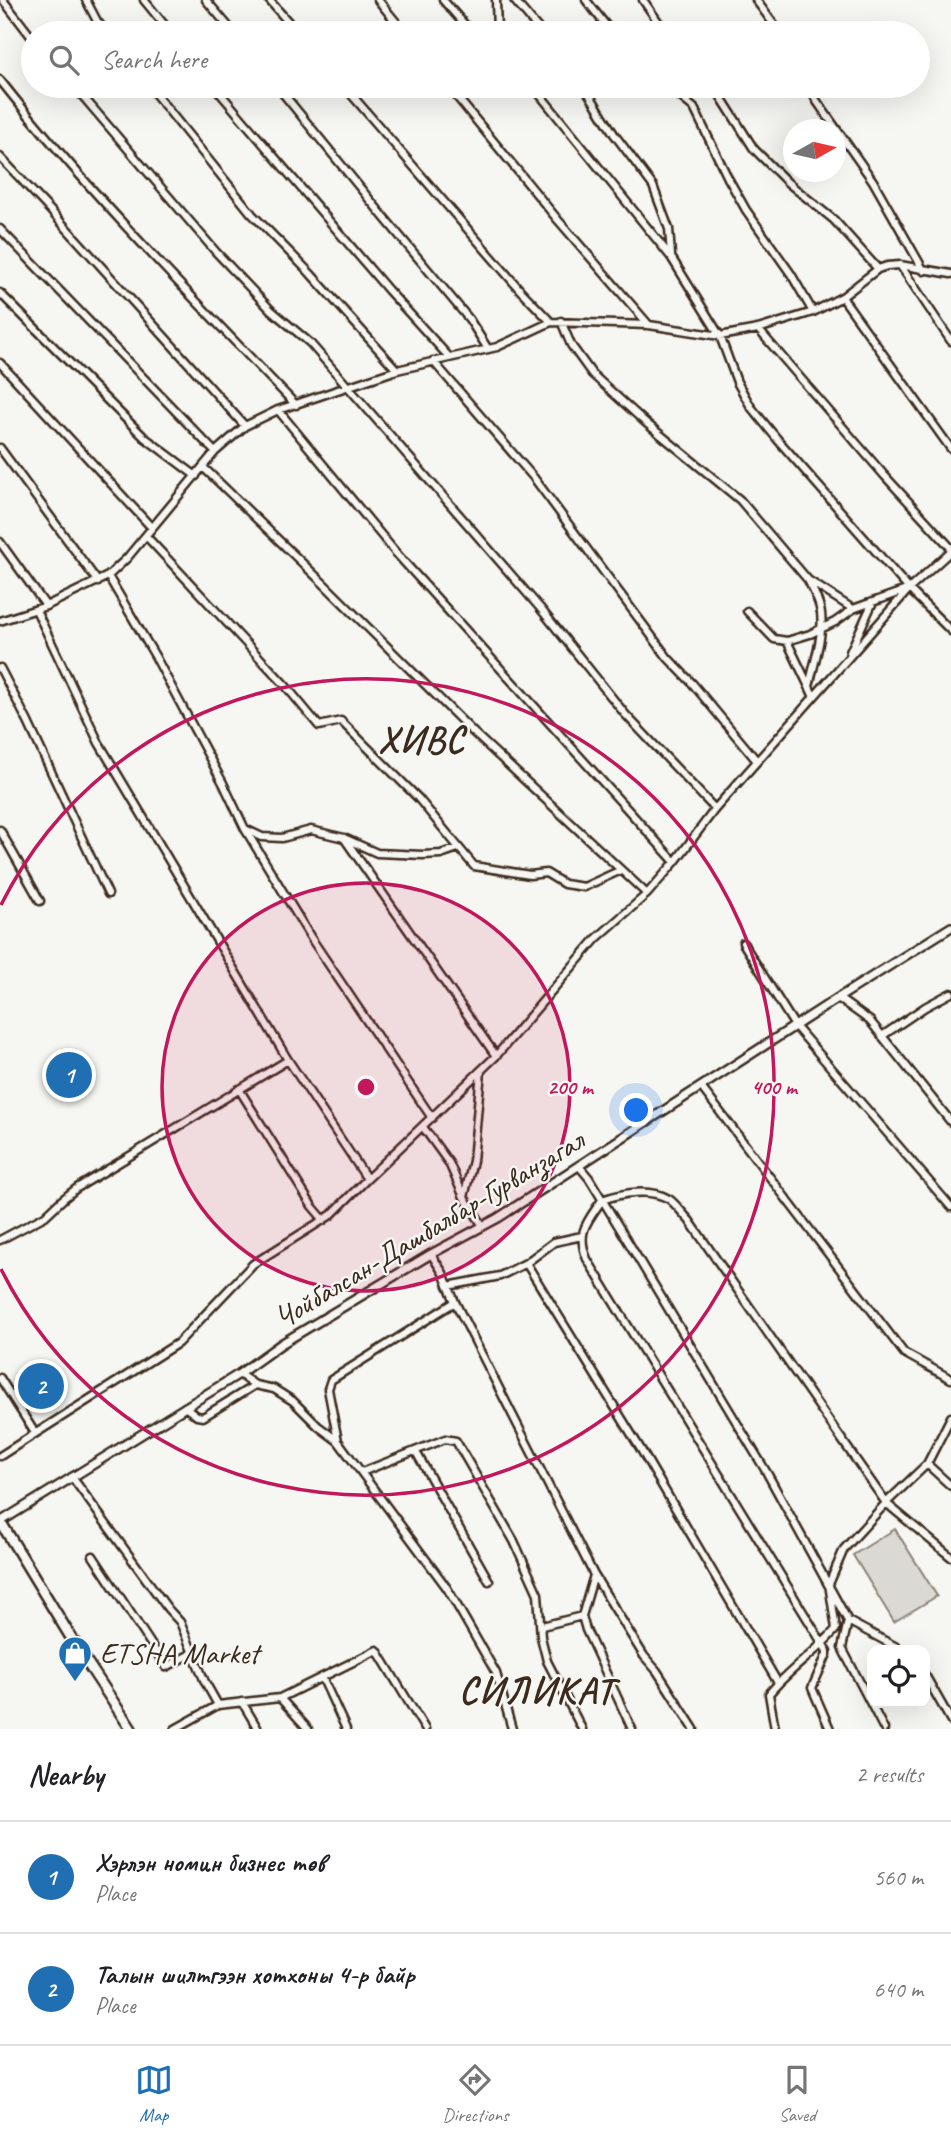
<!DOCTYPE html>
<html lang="en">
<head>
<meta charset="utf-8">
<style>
	body { margin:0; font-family:Caveat,sans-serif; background:#f6f6f6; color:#202124 }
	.controls { position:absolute; right:21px; bottom:21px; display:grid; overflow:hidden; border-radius:14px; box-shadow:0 7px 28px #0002 }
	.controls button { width:63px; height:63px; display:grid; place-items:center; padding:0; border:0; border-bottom:2px solid #e0e0e0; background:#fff; color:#202124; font:35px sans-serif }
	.compass { position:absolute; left:783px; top:119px; width:63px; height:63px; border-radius:50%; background:#fff; box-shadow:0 7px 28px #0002; rotate:82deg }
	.you { position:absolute; left:637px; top:1111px; width:24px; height:24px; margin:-18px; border:5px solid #fff; border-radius:50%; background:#1a73e8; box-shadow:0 0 0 10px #1a73e833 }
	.badge { display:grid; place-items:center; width:46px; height:46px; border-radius:50%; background:#1f6fb2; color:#fff; font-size:23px; font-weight:700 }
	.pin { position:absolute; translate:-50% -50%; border:4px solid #fff; box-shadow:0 2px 7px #0006 }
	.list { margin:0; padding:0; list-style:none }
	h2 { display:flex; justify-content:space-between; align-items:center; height:91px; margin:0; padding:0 28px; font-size:30px }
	h2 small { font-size:23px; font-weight:400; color:#757577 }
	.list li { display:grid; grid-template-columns:46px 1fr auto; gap:21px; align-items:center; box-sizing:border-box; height:112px; padding:0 28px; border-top:2px solid #e0e0e0 }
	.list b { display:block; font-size:26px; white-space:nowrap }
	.list p { margin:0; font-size:23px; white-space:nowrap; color:#757577 }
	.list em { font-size:23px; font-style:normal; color:#757577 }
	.icon { flex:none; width:38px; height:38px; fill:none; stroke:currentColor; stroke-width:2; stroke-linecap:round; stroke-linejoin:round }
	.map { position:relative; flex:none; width:951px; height:1729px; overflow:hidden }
	.search { position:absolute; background:#fff; box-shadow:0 7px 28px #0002; left:21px; right:21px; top:21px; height:77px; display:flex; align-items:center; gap:18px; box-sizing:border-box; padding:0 24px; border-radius:38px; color:#757577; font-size:26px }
	.sheet { height:315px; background:#fff }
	nav { display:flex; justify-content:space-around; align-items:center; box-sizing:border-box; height:98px; border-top:2px solid #e0e0e0; background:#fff; font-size:19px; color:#757577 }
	nav a { display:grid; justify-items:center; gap:4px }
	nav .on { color:#1f6fb2 }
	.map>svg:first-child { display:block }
	.green { fill:#dad9d3; stroke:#8a8278; stroke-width:2 }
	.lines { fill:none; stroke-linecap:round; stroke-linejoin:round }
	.minor-casing { stroke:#3b2a1e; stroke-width:11 }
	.tertiary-casing { stroke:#3b2a1e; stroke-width:12 }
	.primary-casing { stroke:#3b2a1e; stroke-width:14 }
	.minor { stroke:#f6f6f2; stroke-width:6 }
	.tertiary { stroke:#f6f6f2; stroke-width:7 }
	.primary { stroke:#f6f6f2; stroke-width:9 }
	.ring { fill:none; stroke:#c2185b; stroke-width:3.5 }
	.labels { text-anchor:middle; stroke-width:5; stroke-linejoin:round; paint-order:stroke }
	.street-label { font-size:30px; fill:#3b2a1e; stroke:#f6f6f2 }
	.poi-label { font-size:30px; fill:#3b2a1e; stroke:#f6f6f2; text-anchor:start }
	.district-label { font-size:37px; font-weight:bold; letter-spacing:2px; fill:#3b2a1e; stroke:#f6f6f2 }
	.centre { fill:#c2185b; stroke:#f6f6f2; stroke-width:3.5 }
	.ring-label { font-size:21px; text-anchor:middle; font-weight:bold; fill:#c2185b; stroke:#f6f6f2; stroke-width:5; stroke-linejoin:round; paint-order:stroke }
</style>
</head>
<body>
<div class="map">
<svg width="951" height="1729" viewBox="0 0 951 1729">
	<rect width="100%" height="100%" fill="#f6f6f2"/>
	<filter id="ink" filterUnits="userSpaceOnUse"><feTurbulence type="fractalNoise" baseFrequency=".0143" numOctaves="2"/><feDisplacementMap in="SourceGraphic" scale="14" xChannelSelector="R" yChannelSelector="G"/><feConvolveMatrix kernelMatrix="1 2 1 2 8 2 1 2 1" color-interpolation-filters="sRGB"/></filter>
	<g filter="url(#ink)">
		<path class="green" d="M 895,1529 L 937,1596 L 894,1622 L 853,1555 Z"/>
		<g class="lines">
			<g class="minor-casing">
				<path id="minor" d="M 3,0 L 33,39
					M 86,0 L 97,21 L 107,33
					M 144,0 L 171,33
					M 206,0 L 234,33
					M 269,0 L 298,33
					M 378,0 L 405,33
					M 443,0 L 465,25 L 481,33
					M 496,0 L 497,33
					M 514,0 L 542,33
					M 586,0 L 612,33
					M 643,0 L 666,33
					M 756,0 L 780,33
					M 0,80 C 90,194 195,300 296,405
					M 74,86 L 216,252 L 271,310 L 310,343 L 540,608 L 625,714 L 715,809
					M 149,86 L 252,214 L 310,273 L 397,370
					M 214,86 L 388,290 L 449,357
					M 277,86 L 383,216 L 469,319 L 488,349
					M 344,86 L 521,291 L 551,322
					M 448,86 L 558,220 L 649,325
					M 533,86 L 671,257 L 720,336 L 737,382 L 751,407 L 778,440 L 909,589 L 951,631
					M 584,86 L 614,134 L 653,186 L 669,229 L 671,255
					M 667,86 L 694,108 L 728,178 L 746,210 L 791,274 L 813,312
					M 705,86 L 719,94 L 754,149 L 787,182 L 834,220 L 878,269
					M 810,86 L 816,100 L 873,181 L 924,271
					M 0,157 L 50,210 L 245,426
					M 0,229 L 215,452
					M 900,265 L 951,341
					M 0,293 L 144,437 L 196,476
					M 842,297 L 951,449
					M 561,321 L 571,345 L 592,374 L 645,422 L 740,500 L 808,580 L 853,609
					M 758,329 L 884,475 L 951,548
					M 433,361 L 534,478 L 668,658 L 692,683 L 757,761
					M 0,363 L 152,528
					M 278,410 L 396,553 L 675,862
					M 0,448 L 98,582
					M 203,467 L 324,584 L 474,733 L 647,894
					M 146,536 L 285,685 L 319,726 L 341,721 L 418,798 L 474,866 L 530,875 L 546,873 L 564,884 L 584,887 L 621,870
					M 0,542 L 46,606
					M 108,576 L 155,656 L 223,783 L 245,829 L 311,938 L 432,1118
					M 809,582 C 813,590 818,599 820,608 C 826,629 813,666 809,687
					M 36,610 L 99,743 L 288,1060 L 367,1179
					M 747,611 L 774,639 L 787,641 L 810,634 L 835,622 L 853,609 L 909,589 L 951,551
					M 0,621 L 46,606 L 108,576 L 127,558 L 215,452 L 245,426 L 278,410 L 397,370 L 497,347 L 551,322 L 649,325 L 720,336 L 758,329 L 813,312 L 842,297 L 878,269 L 887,266 L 900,265 L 951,274
					M 787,641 L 814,697
					M 850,652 L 873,602
					M 0,668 L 28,722 L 108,894
					M 245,829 L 262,837 L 282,838 L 311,830 L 344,838 L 377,853 L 423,855 L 441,854 L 458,848
					M 0,830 L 40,901
					M 344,838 L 496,1056
					M 743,943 L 795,1026 L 951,1207
					M 838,998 L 870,1021 L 951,1122
					M 882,1036 L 925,1007 L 951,993
					M 481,1071 L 473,1161 L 464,1197 L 483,1226
					M 701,1087 L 904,1353 L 951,1379
					M 239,1089 L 312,1206 L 324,1220
					M 423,1127 L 449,1163 L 464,1197
					M 579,1166 L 589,1178 L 630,1245 L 767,1473 L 848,1621 L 842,1648 L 884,1729
					M 0,1240 L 45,1216 L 63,1199 L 77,1188 L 288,1060
					M 431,1254 L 443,1273 L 455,1302 L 594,1575 L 582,1616 L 586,1630 L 632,1729
					M 526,1263 L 640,1448 L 778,1683
					M 448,1286 L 500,1276 L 526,1263 L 554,1242 L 582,1236
					M 455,1302 L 331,1380 L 328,1389 L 338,1441 L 447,1588 L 496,1673 L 512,1729
					M 239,1374 L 255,1385 L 274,1389 L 293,1401 L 318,1426 L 338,1441
					M 0,1378 L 35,1433
					M 185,1407 L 197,1416 L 203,1417 L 255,1385
					M 416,1452 L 489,1581
					M 0,1456 L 178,1343 L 253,1264 L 331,1215 L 367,1179 L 496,1056 L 596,939 L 647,894 L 675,862 L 715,809 L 909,589
					M 927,1464 L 951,1486
					M 362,1472 L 445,1439 L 456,1441 L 514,1541 L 538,1594 L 541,1637 L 547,1661 L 582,1729
					M 72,1477 L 168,1609 L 180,1622 L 205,1682 L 218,1705
					M 93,1556 L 166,1667 L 193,1653
					M 594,1575 L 644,1656 L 657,1671 L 694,1729
					M 848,1621 L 902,1650
					M 542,1626 L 582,1616
					M 925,1675 L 951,1721
					M 322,1677 L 346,1729
					M 280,1698 L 308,1729
					M 242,1702 L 258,1729
					M 175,1729 L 218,1705 L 280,1698 L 377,1650 L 425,1729
					M 775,1729 L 769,1694 C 788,1670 816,1653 836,1629 L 829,1584 L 844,1549 L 886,1503 L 927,1464 L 951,1417
					M 830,1729 L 812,1688 L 827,1654 L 827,1651 L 587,1259 C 576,1232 587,1222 602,1200 C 622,1193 650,1188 669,1199 C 676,1204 683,1214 689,1220 L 886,1503 L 951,1557"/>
			</g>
			<g class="tertiary-casing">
				<path id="tertiary" d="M 0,1522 L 239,1374 L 281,1344 L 431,1254 L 498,1218 L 838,998 L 951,927"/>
			</g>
			<g class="primary-casing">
				<path id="primary" d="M 0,1521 L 75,1644 L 131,1729"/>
			</g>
			<use href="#minor" class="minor"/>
			<use href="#tertiary" class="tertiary"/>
			<use href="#primary" class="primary"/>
		</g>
	</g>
	<circle cx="366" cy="1087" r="204" fill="#c2185b" fill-opacity=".12"/>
	<g class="ring">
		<circle cx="366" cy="1087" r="204"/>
		<path d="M1 905A408 408 0 1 1 1 1269"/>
	</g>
	<defs>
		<g id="shop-pin" transform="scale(1.75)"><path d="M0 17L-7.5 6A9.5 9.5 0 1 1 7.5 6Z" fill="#1f6fb2" stroke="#f6f6f2"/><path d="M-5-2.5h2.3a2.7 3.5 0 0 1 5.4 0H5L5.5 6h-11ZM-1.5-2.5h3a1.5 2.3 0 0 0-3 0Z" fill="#fff"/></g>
	</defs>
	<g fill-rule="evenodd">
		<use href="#shop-pin" x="75" y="1653"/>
	</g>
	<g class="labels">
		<g class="street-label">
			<text transform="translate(429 1229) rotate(-31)" y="10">Чойбалсан-Дашбалбар-Гурванзагал</text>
		</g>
		<g class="poi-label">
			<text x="100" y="1663">ETSHA Market</text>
		</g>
		<g class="district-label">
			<text x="422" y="752">ХИВС</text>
			<text x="537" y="1703">СИЛИКАТ</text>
		</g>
	</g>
	<circle cx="366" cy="1087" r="10" class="centre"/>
	<g class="ring-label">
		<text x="570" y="1094">200 m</text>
		<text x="774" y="1094">400 m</text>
	</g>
</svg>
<div class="controls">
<button><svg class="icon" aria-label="locate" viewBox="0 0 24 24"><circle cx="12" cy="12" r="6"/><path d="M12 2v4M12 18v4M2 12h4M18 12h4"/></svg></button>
</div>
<svg class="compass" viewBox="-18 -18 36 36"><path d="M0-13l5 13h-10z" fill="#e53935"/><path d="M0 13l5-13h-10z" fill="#757577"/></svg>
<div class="you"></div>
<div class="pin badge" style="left:69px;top:1075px">1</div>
<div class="pin badge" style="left:41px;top:1386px">2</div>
<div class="search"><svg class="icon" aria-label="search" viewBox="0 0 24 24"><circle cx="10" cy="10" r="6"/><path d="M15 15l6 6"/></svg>Search here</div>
</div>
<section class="sheet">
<h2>Nearby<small>2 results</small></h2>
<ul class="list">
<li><span class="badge">1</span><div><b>Хэрлэн номин бизнес төв</b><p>Place</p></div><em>560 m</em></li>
<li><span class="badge">2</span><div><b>Талын шилтгээн хотхоны 4-р байр</b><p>Place</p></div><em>640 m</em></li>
</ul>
</section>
<nav>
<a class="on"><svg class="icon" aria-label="map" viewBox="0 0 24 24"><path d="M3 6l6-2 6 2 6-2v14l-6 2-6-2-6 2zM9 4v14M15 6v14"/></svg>Map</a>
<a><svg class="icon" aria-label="directions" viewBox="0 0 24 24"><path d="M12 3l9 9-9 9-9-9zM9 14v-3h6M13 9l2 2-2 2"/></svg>Directions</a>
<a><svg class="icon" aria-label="saved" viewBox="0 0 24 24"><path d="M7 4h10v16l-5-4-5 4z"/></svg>Saved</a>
</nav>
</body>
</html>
